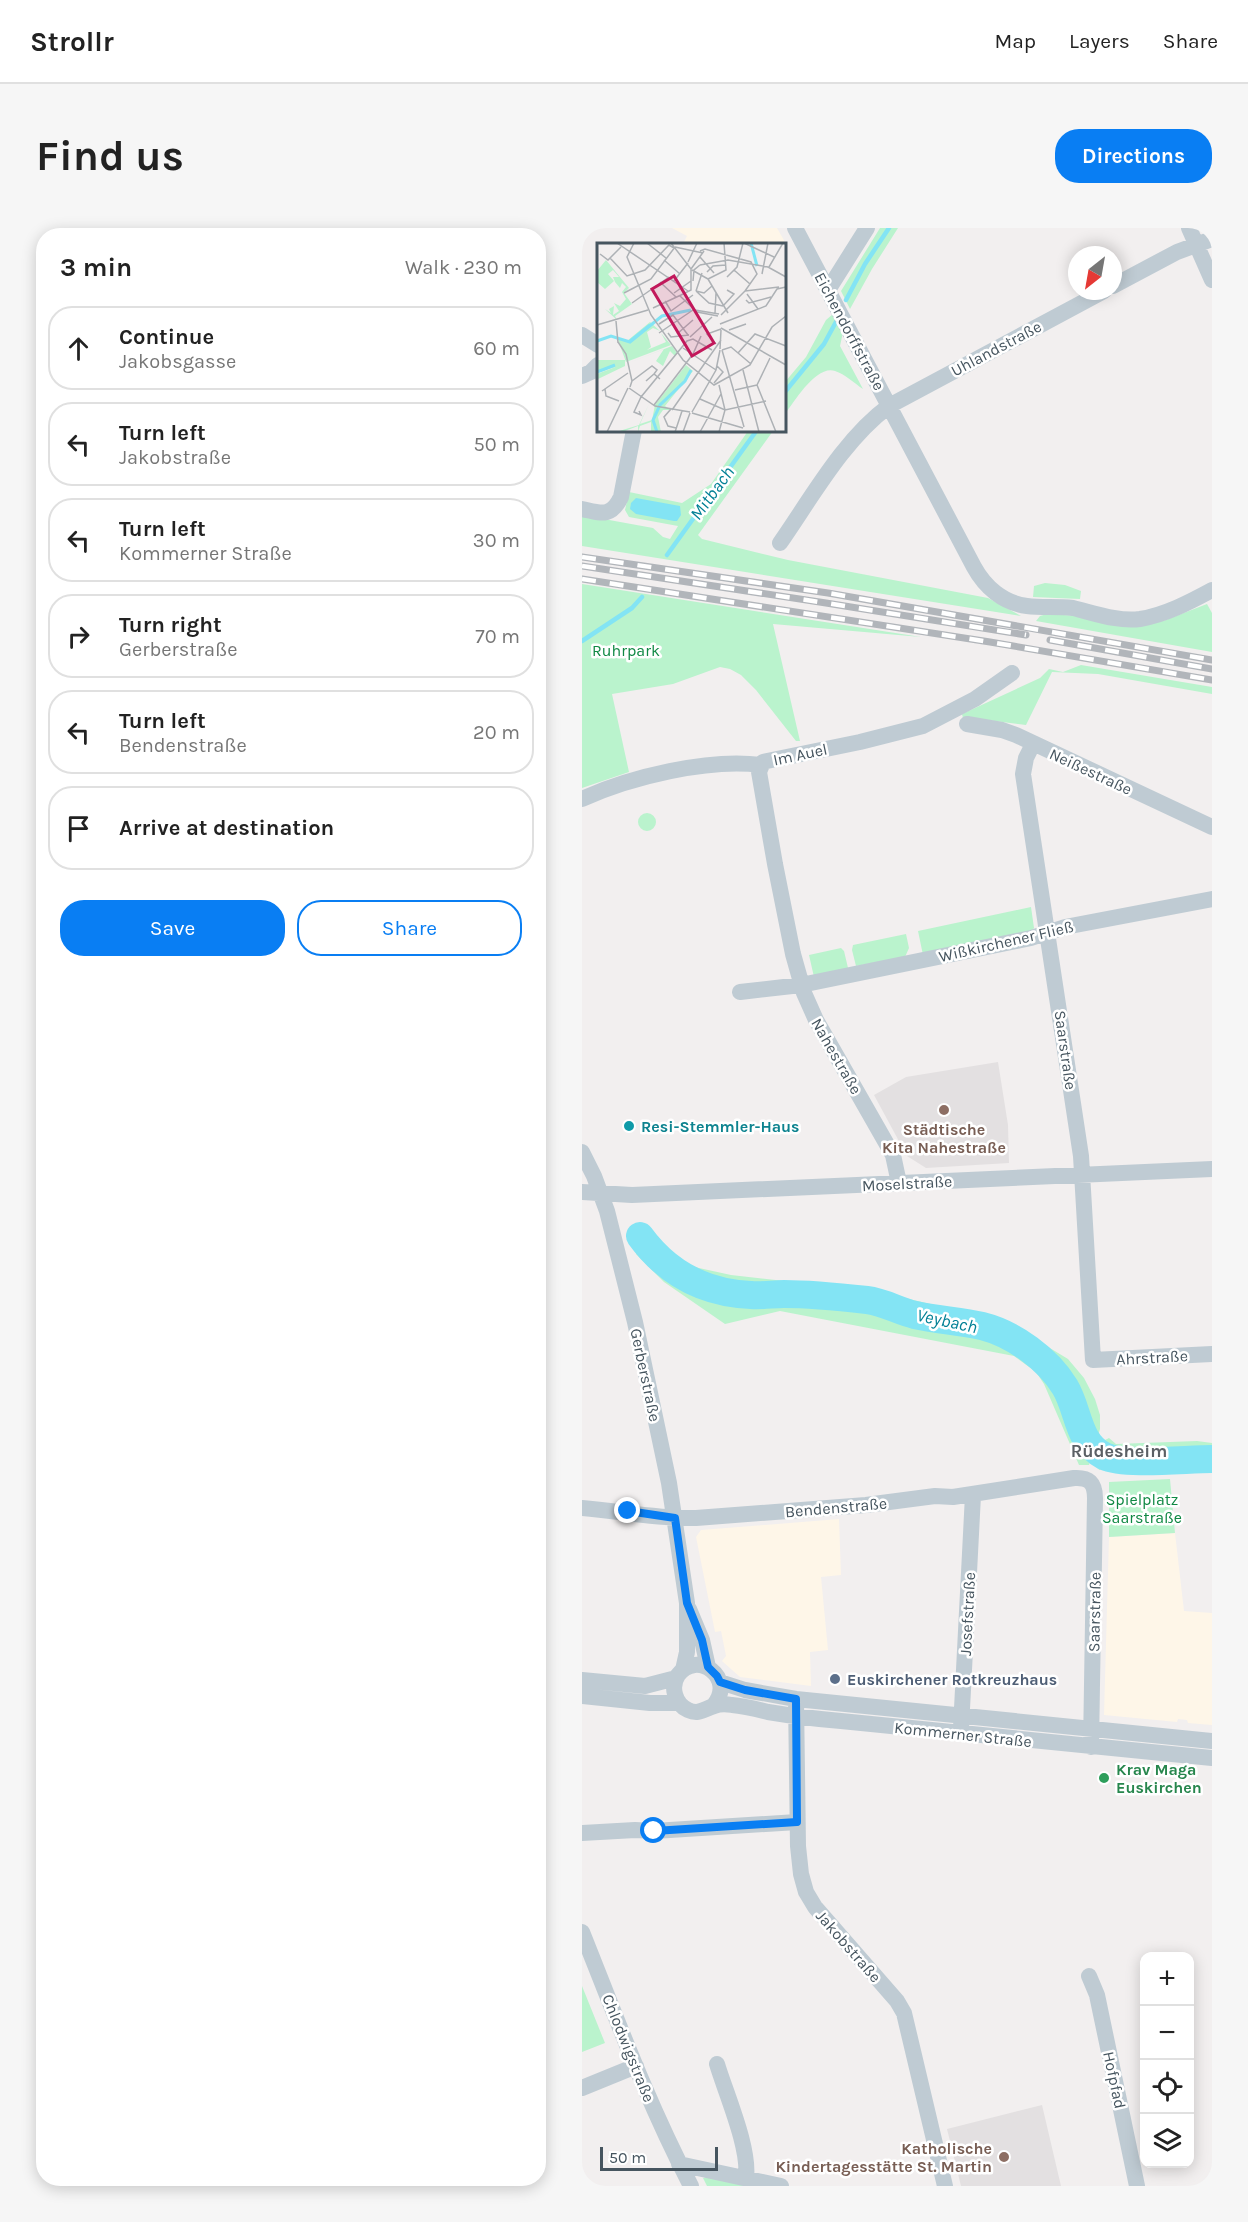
<!DOCTYPE html>
<html lang="en">
<head>
<meta charset="utf-8">
<style>
	body { margin:0; font-family:Karla,sans-serif; background:#f6f6f6; color:#222 }
	.controls { position:absolute; right:18px; bottom:18px; display:grid; overflow:hidden; border-radius:12px; box-shadow:0 3px 15px #0003 }
	.controls button { width:54px; height:54px; display:grid; place-items:center; padding:0; border:0; border-bottom:2px solid #e0e0e0; background:#fff; color:#222; font:30px sans-serif }
	.compass { position:absolute; left:486px; top:18px; width:54px; height:54px; border-radius:50%; background:#fff; box-shadow:0 3px 15px #0003; rotate:211deg }
	.scale { position:absolute; left:18px; bottom:15px; width:118px; box-sizing:border-box; padding-left:6px; border:3px solid #46555f; border-top:0; font-size:16px; line-height:21px; white-space:nowrap; color:#46555f; -webkit-text-stroke:4px #fff; paint-order:stroke }
	.stop { position:absolute; width:18px; height:18px; margin:-14px; border:4px solid #097ef3; border-radius:50%; background:#fff }
	.stop.end { background:#097ef3; border-color:#fff; box-shadow:0 2px 6px #0008 }
	.list { margin:0; padding:0; list-style:none }
	h2 { display:flex; justify-content:space-between; align-items:center; height:78px; margin:0; padding:0 24px; font-size:26px }
	h2 small { font-size:20px; font-weight:400; color:#767676 }
	.list li { display:grid; grid-template-columns:39px 1fr auto; gap:18px; align-items:center; box-sizing:border-box; height:84px; margin:0 12px 12px; padding:0 12px; border:2px solid #e0e0e0; border-radius:24px }
	.list b { display:block; font-size:22px; white-space:nowrap }
	.list p { margin:0; font-size:20px; white-space:nowrap; color:#767676 }
	.list em { font-size:20px; font-style:normal; color:#767676 }
	.actions { display:flex; gap:12px; padding:18px 24px }
	.actions a { flex:1; padding:14px 0; border:2px solid #097ef3; border-radius:24px; text-align:center; font-size:21px; color:#097ef3 }
	.actions .main { background:#097ef3; color:#fff }
	.icon { flex:none; width:33px; height:33px; fill:none; stroke:currentColor; stroke-width:2; stroke-linecap:round; stroke-linejoin:round }
	.map { position:relative; flex:none; width:630px; height:1958px; overflow:hidden; border-radius:24px }
	header { display:flex; align-items:center; gap:36px; box-sizing:border-box; height:84px; padding:0 30px; background:#fff; border-bottom:2px solid #e0e0e0 }
	header strong { font-size:28px }
	nav { display:flex; gap:33px; margin-inline-start:auto; font-size:21px }
	.intro { display:flex; align-items:center; justify-content:space-between; box-sizing:border-box; height:144px; padding:0 36px }
	h1 { margin:0; font-size:42px }
	.button { padding:15px 27px; border-radius:24px; background:#097ef3; color:#fff; font-size:21px; font-weight:700 }
	main { display:flex; gap:36px; padding:0 36px }
	aside { flex:1; background:#fff; border-radius:24px; box-shadow:0 3px 15px #0003 }
	.map>svg:first-child { display:block }
	.commercial { fill:#fef6e8 }
	.education { fill:#e3e0e1 }
	.green { fill:#baf3cd }
	.water { fill:#83e4f4 }
	.lines { fill:none; stroke-linecap:round; stroke-linejoin:round }
	.stream { stroke:#83e4f4; stroke-width:4.5 }
	.river { stroke:#83e4f4; stroke-width:28 }
	.minor { stroke:#bfcbd3; stroke-width:16 }
	.rail-casing { stroke:#b1b5ba; stroke-width:7 }
	.rail { stroke:#fff; stroke-width:4.5; stroke-dasharray:14; stroke-linecap:butt }
	.route { stroke:#097ef3; stroke-width:8 }
	.education-dot { fill:#8d6e63; stroke:#fff; stroke-width:2 }
	.culture-dot { fill:#0f9aa8; stroke:#fff; stroke-width:2 }
	.service-dot { fill:#5c6f8a; stroke:#fff; stroke-width:2 }
	.leisure-dot { fill:#2e9e5b; stroke:#fff; stroke-width:2 }
	.labels { text-anchor:middle; stroke-width:5; stroke-linejoin:round; paint-order:stroke }
	.street-label { font-size:16px; fill:#46555f; stroke:#fff }
	.park-label { font-size:16px; fill:#0f8843; stroke:#fff }
	.culture-label { font-size:16px; font-weight:bold; fill:#0d838f; stroke:#fff; text-anchor:start }
	.education-label { font-size:16px; font-weight:bold; fill:#785e54; stroke:#fff }
	.service-label { font-size:16px; font-weight:bold; fill:#4e5e75; stroke:#fff; text-anchor:start }
	.leisure-label { font-size:16px; font-weight:bold; fill:#27864d; stroke:#fff; text-anchor:start }
	.water-label { font-size:18px; font-style:italic; fill:#038196; stroke:#fff }
	.neighbourhood-label { font-size:18px; font-weight:bold; fill:#5b6065; stroke:#fff }
	.inset-river { fill:none; stroke:#83e4f4; stroke-width:3 }
	.inset-road { fill:none; stroke:#adb1b5; stroke-width:1.5 }
	.view { fill:#c2185b; fill-opacity:0.15; stroke:#c2185b; stroke-width:3 }
	.inset-edge { fill:none; stroke:#46555f; stroke-width:3 }
</style>
</head>
<body>
<header>
<strong>Strollr</strong>
<nav><a>Map</a><a>Layers</a><a>Share</a></nav>
</header>
<div class="intro"><h1>Find us</h1><a class="button">Directions</a></div>
<main>
<aside>
<h2>3 min<small>Walk · 230 m</small></h2>
<ul class="list">
<li><svg class="icon" aria-label="ahead" viewBox="0 0 24 24"><path d="M12 20V5M6 11l6-6 6 6"/></svg><div><b>Continue</b><p>Jakobsgasse</p></div><em>60 m</em></li>
<li><svg class="icon" aria-label="left" viewBox="0 0 24 24"><path d="M17 20v-9H6M10 6l-5 5 5 5"/></svg><div><b>Turn left</b><p>Jakobstraße</p></div><em>50 m</em></li>
<li><svg class="icon" aria-label="left" viewBox="0 0 24 24"><path d="M17 20v-9H6M10 6l-5 5 5 5"/></svg><div><b>Turn left</b><p>Kommerner Straße</p></div><em>30 m</em></li>
<li><svg class="icon" aria-label="right" viewBox="0 0 24 24"><path d="M7 20v-9h11M14 6l5 5-5 5"/></svg><div><b>Turn right</b><p>Gerberstraße</p></div><em>70 m</em></li>
<li><svg class="icon" aria-label="left" viewBox="0 0 24 24"><path d="M17 20v-9H6M10 6l-5 5 5 5"/></svg><div><b>Turn left</b><p>Bendenstraße</p></div><em>20 m</em></li>
<li><svg class="icon" aria-label="arrive" viewBox="0 0 24 24"><path d="M6 21V4h12l-3 4 3 4H6"/></svg><div><b>Arrive at destination</b></div></li>
</ul>
<div class="actions"><a class="main">Save</a><a>Share</a></div>
</aside>
<div class="map">
<svg width="630" height="1958" viewBox="0 0 630 1958">
	<rect width="100%" height="100%" fill="#f2efef"/>
	<path class="commercial" d="M 90,0 L 195,0 L 203,14 L 199,16 L 101,16 L 105,8 Z
		M 257,1291 L 259,1347 L 239,1349 L 246,1422 L 228,1424 L 229,1458 L 158,1449 L 140,1433 L 144,1428 L 139,1403 L 133,1404 L 114,1309 L 119,1302 Z
		M 593,1305 L 602,1383 L 630,1385 L 630,1497 L 606,1495 L 605,1492 L 596,1491 L 595,1494 L 522,1487 L 527,1309 Z"/>
	<path class="education" d="M 416,834 L 426,897 L 427,935 L 344,940 L 325,928 L 292,867 L 324,849 Z
		M 460,1877 L 479,1958 L 379,1958 L 365,1901 Z"/>
	<path class="green" d="M 298,0 L 316,0 L 290,41 L 268,81 L 259,63 Z
		M 251,86 L 261,104 L 258,118 L 281,161 C 272,155 263,146 253,143 C 234,137 213,173 203,186 L 203,154 L 224,129 L 244,92 Z
		M 166,203 L 191,203 L 116,307 L 120,311 L 206,332 L 406,370 L 439,388 L 0,318 L 0,287 L 71,300 L 81,309 L 88,311 L 96,298 L 47,289 L 43,282 L 47,264 L 100,275 L 129,256 Z
		M 463,355 L 483,357 L 499,363 L 498,371 L 451,369 L 452,358 Z
		M 0,356 L 339,409 L 191,396 L 218,513 L 214,513 L 174,462 L 159,447 L 148,441 L 138,439 L 91,456 L 30,466 L 47,544 L 0,560 Z
		M 625,376 L 630,385 L 630,424 L 454,393 L 458,388 L 465,386 L 581,393 Z
		M 499,437 L 630,459 L 630,466 L 516,446 L 470,444 L 444,497 L 397,491 L 382,494 L 380,486 L 458,450 L 467,441 L 481,444 Z
		M56 594a9 9 0 1 1 18 0a9 9 0 1 1-18 0Z
		M 449,679 L 452,700 L 449,704 L 341,727 L 336,703 Z
		M 324,706 L 327,720 L 323,729 L 274,738 L 270,722 L 271,717 Z
		M 259,720 L 262,723 L 266,740 L 232,749 L 227,727 Z
		M 59,1000 L 64,1001 L 88,1028 L 98,1034 L 117,1040 L 149,1047 L 293,1063 L 425,1094 L 486,1131 L 502,1150 L 513,1171 L 518,1187 L 518,1201 L 507,1237 L 497,1237 L 462,1156 L 454,1144 L 432,1128 L 198,1083 L 143,1096 L 82,1054 L 54,1026 Z
		M 527,1210 L 534,1216 L 615,1213 L 630,1215 L 630,1244 L 619,1243 L 552,1247 L 521,1241 L 517,1242 L 515,1238 L 521,1213 Z
		M 588,1251 L 593,1305 L 527,1309 L 527,1254 Z
		M 0,1758 L 23,1815 L 0,1824 Z
		M 126,1949 L 170,1958 L 125,1958 L 121,1950 Z"/>
	<path class="water" d="M 54,270 L 98,278 L 99,287 L 95,293 L 92,293 L 54,286 L 48,281 L 49,275 Z"/>
	<g class="lines">
		<path class="stream" d="M 264,72 L 283,36 L 307,0
			M 202,165 L 242,116 L 255,92
			M 85,327 L 175,202
			M 0,413 L 50,380 L 60,369"/>
		<path class="river" d="M 58,1008 C 85,1045 122,1065 169,1067 C 180,1068 191,1066 202,1066 C 229,1066 258,1069 285,1072 C 302,1074 316,1083 333,1087 C 355,1092 378,1093 400,1098 C 432,1106 466,1131 483,1159 C 497,1182 495,1214 522,1228 C 544,1238 603,1231 630,1231"/>
		<path class="minor" d="M 213,0 L 392,339 C 403,359 421,375 445,378 C 460,380 475,378 491,380 C 512,385 536,394 558,391 C 583,387 608,374 630,362
			M 607,0 L 630,52
			M 531,58 L 595,24 L 630,11
			M 246,62 L 285,0
			M 0,107 L 16,117
			M 0,148 L 9,144 L 16,137
			M 0,281 C 19,285 29,290 39,269 L 52,202
			M 198,315 C 230,269 262,211 307,178 L 522,63
			M 385,496 L 420,502 L 434,507 L 630,599
			M 451,516 L 444,530 L 441,546 L 499,928 L 511,1132 L 630,1126
			M 0,571 C 48,549 127,530 179,537
			M 158,764 L 219,757 L 449,710 L 483,699 L 630,671
			M 0,924 L 12,948 L 25,983 L 53,1094 L 87,1255 L 105,1375 L 105,1424 L 101,1442
			M 317,955 L 311,927 L 234,792 L 222,765 L 211,726 L 193,636 L 177,544 L 181,534 L 185,533 L 278,514 L 341,498 L 393,471 L 430,445
			M 0,964 L 50,967 L 630,941
			M 0,1280 C 38,1283 76,1291 114,1290 L 284,1277 L 353,1268 L 371,1269 L 492,1250 C 507,1249 513,1255 513,1270 L 509,1519
			M 107,1381 L 120,1412 L 126,1439
			M 0,1452 L 63,1458 L 94,1450
			M 138,1454 L 163,1462 L 214,1471 L 630,1513
			M 0,1468 L 68,1475 L 97,1475
			M 214,1471 L 216,1618 L 219,1646 L 224,1664 L 233,1679 L 315,1773 L 322,1785 L 363,1958
			M 132,1477 C 154,1450 115,1421 96,1447 C 88,1459 93,1476 106,1482 C 117,1487 122,1481 132,1478 C 137,1476 145,1476 150,1477 C 162,1478 174,1481 186,1484 C 210,1488 235,1491 259,1493 L 630,1530
			M 379,1500 L 391,1267
			M 0,1605 L 53,1602 L 72,1603 L 215,1594
			M 0,1704 C 34,1789 66,1876 109,1958
			M 507,1748 L 515,1767 L 555,1958
			M 135,1836 C 144,1866 168,1920 164,1950
			M 0,1860 L 54,1838
			M 97,1936 L 199,1958"/>
		<g class="rail-casing">
			<path id="rail" d="M 0,329 L 246,365 L 630,432
				M 0,338 L 244,375 L 444,407
				M 0,351 L 408,414 L 630,452
				M 468,412 L 630,441"/>
		</g>
		<use href="#rail" class="rail"/>
	</g>
	<g class="lines">
		<path class="route" d="M 46,1283 L 93,1290 L 105,1375 L 120,1412 L 126,1439 L 135,1448 L 138,1454 L 163,1462 L 214,1471 L 215,1594 L 72,1603"/>
	</g>
	<g class="education-dot">
		<circle cx="362" cy="882" r="6"/>
		<circle cx="422" cy="1929" r="6"/>
	</g>
	<circle class="culture-dot" cx="47" cy="898" r="6"/>
	<circle class="service-dot" cx="253" cy="1451" r="6"/>
	<circle class="leisure-dot" cx="522" cy="1550" r="6"/>
	<g class="labels">
		<g class="street-label">
			<text transform="translate(268 103) rotate(62)" y="6">Eichendorffstraße</text>
			<text transform="translate(414 120) rotate(-28)" y="6">Uhlandstraße</text>
			<text transform="translate(218 526) rotate(-12)" y="6">Im Auel</text>
			<text transform="translate(509 543) rotate(25)" y="6">Neißestraße</text>
			<text transform="translate(424 713) rotate(-13)" y="6">Wißkirchener Fließ</text>
			<text transform="translate(484 822) rotate(82)" y="6">Saarstraße</text>
			<text transform="translate(255 828) rotate(60)" y="6">Nahestraße</text>
			<text transform="translate(325 955) rotate(-3)" y="6">Moselstraße</text>
			<text transform="translate(570 1129) rotate(-3)" y="6">Ahrstraße</text>
			<text transform="translate(64 1147) rotate(78)" y="6">Gerberstraße</text>
			<text transform="translate(254 1279) rotate(-5)" y="6">Bendenstraße</text>
			<text transform="translate(512 1384) rotate(-89)" y="6">Saarstraße</text>
			<text transform="translate(385 1386) rotate(-87)" y="6">Josefstraße</text>
			<text transform="translate(381 1506) rotate(6)" y="6">Kommerner Straße</text>
			<text transform="translate(267 1718) rotate(49)" y="6">Jakobstraße</text>
			<text transform="translate(47 1820) rotate(68)" y="6">Chlodwigstraße</text>
			<text transform="translate(533 1852) rotate(78)" y="6">Hofpfad</text>
		</g>
		<g class="park-label">
			<text x="44" y="428">Ruhrpark</text>
			<text x="560" y="1277">Spielplatz<tspan x="560" dy="18">Saarstraße</tspan></text>
		</g>
		<g class="culture-label">
			<text x="59" y="904">Resi-Stemmler-Haus</text>
		</g>
		<g class="education-label">
			<text x="362" y="907">Städtische<tspan x="362" dy="18">Kita Nahestraße</tspan></text>
			<text x="410" y="1926" text-anchor="end">Katholische<tspan x="410" dy="18">Kindertagesstätte St. Martin</tspan></text>
		</g>
		<g class="service-label">
			<text x="265" y="1457">Euskirchener Rotkreuzhaus</text>
		</g>
		<g class="leisure-label">
			<text x="534" y="1547">Krav Maga<tspan x="534" dy="18">Euskirchen</tspan></text>
		</g>
		<g class="water-label">
			<text transform="translate(130 265) rotate(-54)" y="6">Mitbach</text>
			<text transform="translate(365 1093) rotate(12)" y="6">Veybach</text>
		</g>
		<g class="neighbourhood-label">
			<text x="537" y="1229">Rüdesheim</text>
		</g>
	</g>
	<g transform="translate(15 15)">
		<rect width="189" height="189" fill="#f2efef"/>
		<path d="M 9,17 L 32,45 L 27,50 L 35,61 L 18,73 L 20,77 L 8,66 L 14,70 L 12,66 L 17,63 L 16,72 L 22,68 L 17,60 L 23,63 L 29,56 L 25,49 L 29,44 L 25,40 L 23,45 L 18,39 L 16,34 L 22,34 L 16,27 L 11,31 L 17,38 L 8,46 L 0,39 L 0,28 ZM 53,79 L 63,88 L 56,85 L 50,89 L 54,104 L 50,107 L 69,99 L 64,90 L 74,102 L 29,119 L 20,94 L 30,98 ZM 75,103 L 80,110 L 78,113 L 73,108 L 66,123 L 59,118 L 67,106 L 29,121 ZM 0,117 L 28,117 L 28,123 L 1,136 L 0,131 L 21,123 L 0,130 ZM 89,122 L 96,128 L 68,163 L 74,167 L 66,167 L 61,174 L 64,189 L 54,189 L 54,179 L 43,183 L 41,189 L 41,183 L 28,188 L 19,189 L 42,182 L 52,161 L 43,181 L 55,177 L 58,162 Z" fill="#baf3cd"/>
		<path class="inset-river" d="M 154,0 L 160,23M 0,98 L 14,93 L 33,99 L 65,73 L 94,67M 32,99 L 53,82M 0,129 L 18,122M 60,189 L 56,177 L 63,162 L 88,138 L 94,127"/>
		<path class="inset-road" d="M 20,0 L 91,48M 37,0 L 30,14 L 54,72 L 86,117 L 117,142 L 153,122 L 175,84 L 189,73M 50,0 L 69,15M 74,0 L 94,26 L 94,47 L 84,52M 147,0 L 177,14M 78,4 L 106,10M 103,8 L 108,6 L 154,19 L 160,31 L 148,48M 3,11 L 11,17 L 24,4M 103,14 L 117,30M 13,15 L 30,33 L 48,27 L 72,2 L 77,5M 67,17 L 83,31M 91,19 L 100,0M 103,22 L 131,17 L 171,24M 171,24 L 189,34M 172,24 L 186,0M 94,26 L 107,8M 95,27 L 111,36M 137,27 L 153,41M 110,29 L 116,23 L 129,22M 165,31 L 171,0M 130,34 L 140,24 L 146,0M 111,36 L 129,27 L 127,0M 111,36 L 131,70M 77,38 L 91,20M 96,38 L 97,27 L 103,22M 63,39 L 79,54M 99,48 L 112,60 L 126,63M 99,48 L 107,50 L 115,43M 99,48 L 105,30M 148,48 L 182,44M 27,50 L 54,36 L 78,4M 77,50 L 94,38M 150,51 L 161,66M 83,53 L 100,69 L 121,73M 149,57 L 152,60 L 174,54M 68,58 L 74,68 L 96,52M 35,60 L 72,34M 126,63 L 137,51 L 130,47M 56,65 L 84,52M 98,67 L 122,71M 118,70 L 119,50M 124,72 L 148,48M 19,78 L 21,100M 62,81 L 76,72 L 91,92M 123,81 L 169,63 L 180,46 L 189,44M 0,82 L 51,67M 124,85 L 189,122M 132,87 L 149,81M 62,90 L 96,67M 71,90 L 74,94 L 92,92M 80,91 L 96,77M 93,94 L 115,74M 21,99 L 29,111 L 35,138 L 33,144M 119,101 L 110,91 L 124,86M 86,105 L 119,127M 123,106 L 124,87M 125,107 L 147,184M 125,107 L 134,104 L 154,121M 141,110 L 158,91 L 189,103M 146,127 L 162,189M 35,138 L 55,123 L 60,127 L 57,131M 49,138 L 57,131 L 63,136M 117,140 L 126,129 L 120,123M 160,142 L 179,189M 160,142 L 173,115M 32,145 L 58,163 L 93,169M 8,146 L 9,153 L 22,158M 138,147 L 160,142M 5,148 L 31,130M 103,156 L 128,167 L 169,158M 57,162 L 96,111 L 104,93M 74,166 L 67,174 L 71,183 L 79,185M 75,167 L 124,97M 42,168 L 44,172 L 37,169 L 44,154 L 90,98 L 96,96 L 115,107M 95,169 L 119,127 L 123,107M 95,170 L 146,185M 10,189 L 31,145M 78,189 L 85,168M 86,189 L 93,170M 103,189 L 124,151M 122,189 L 128,167 L 122,142"/>
		<path class="view" d="M 77,33 L 117,100 L 95,113 L 55,46 Z"/>
		<rect width="189" height="189" class="inset-edge"/>
	</g>
</svg>
<div class="controls">
<button>+</button>
<button>−</button>
<button><svg class="icon" aria-label="locate" viewBox="0 0 24 24"><circle cx="12" cy="12" r="6"/><path d="M12 2v4M12 18v4M2 12h4M18 12h4"/></svg></button>
<button><svg class="icon" aria-label="layers" viewBox="0 0 24 24"><path d="M12 4l9 5-9 5-9-5zM3 14l9 5 9-5"/></svg></button>
</div>
<svg class="compass" viewBox="-18 -18 36 36"><path d="M0-13l5 13h-10z" fill="#e53935"/><path d="M0 13l5-13h-10z" fill="#767676"/></svg>
<div class="scale">50 m</div>
<div class="stop" style="left:72px;top:1603px"></div>
<div class="stop end" style="left:46px;top:1283px"></div>
</div>
</main>
</body>
</html>
